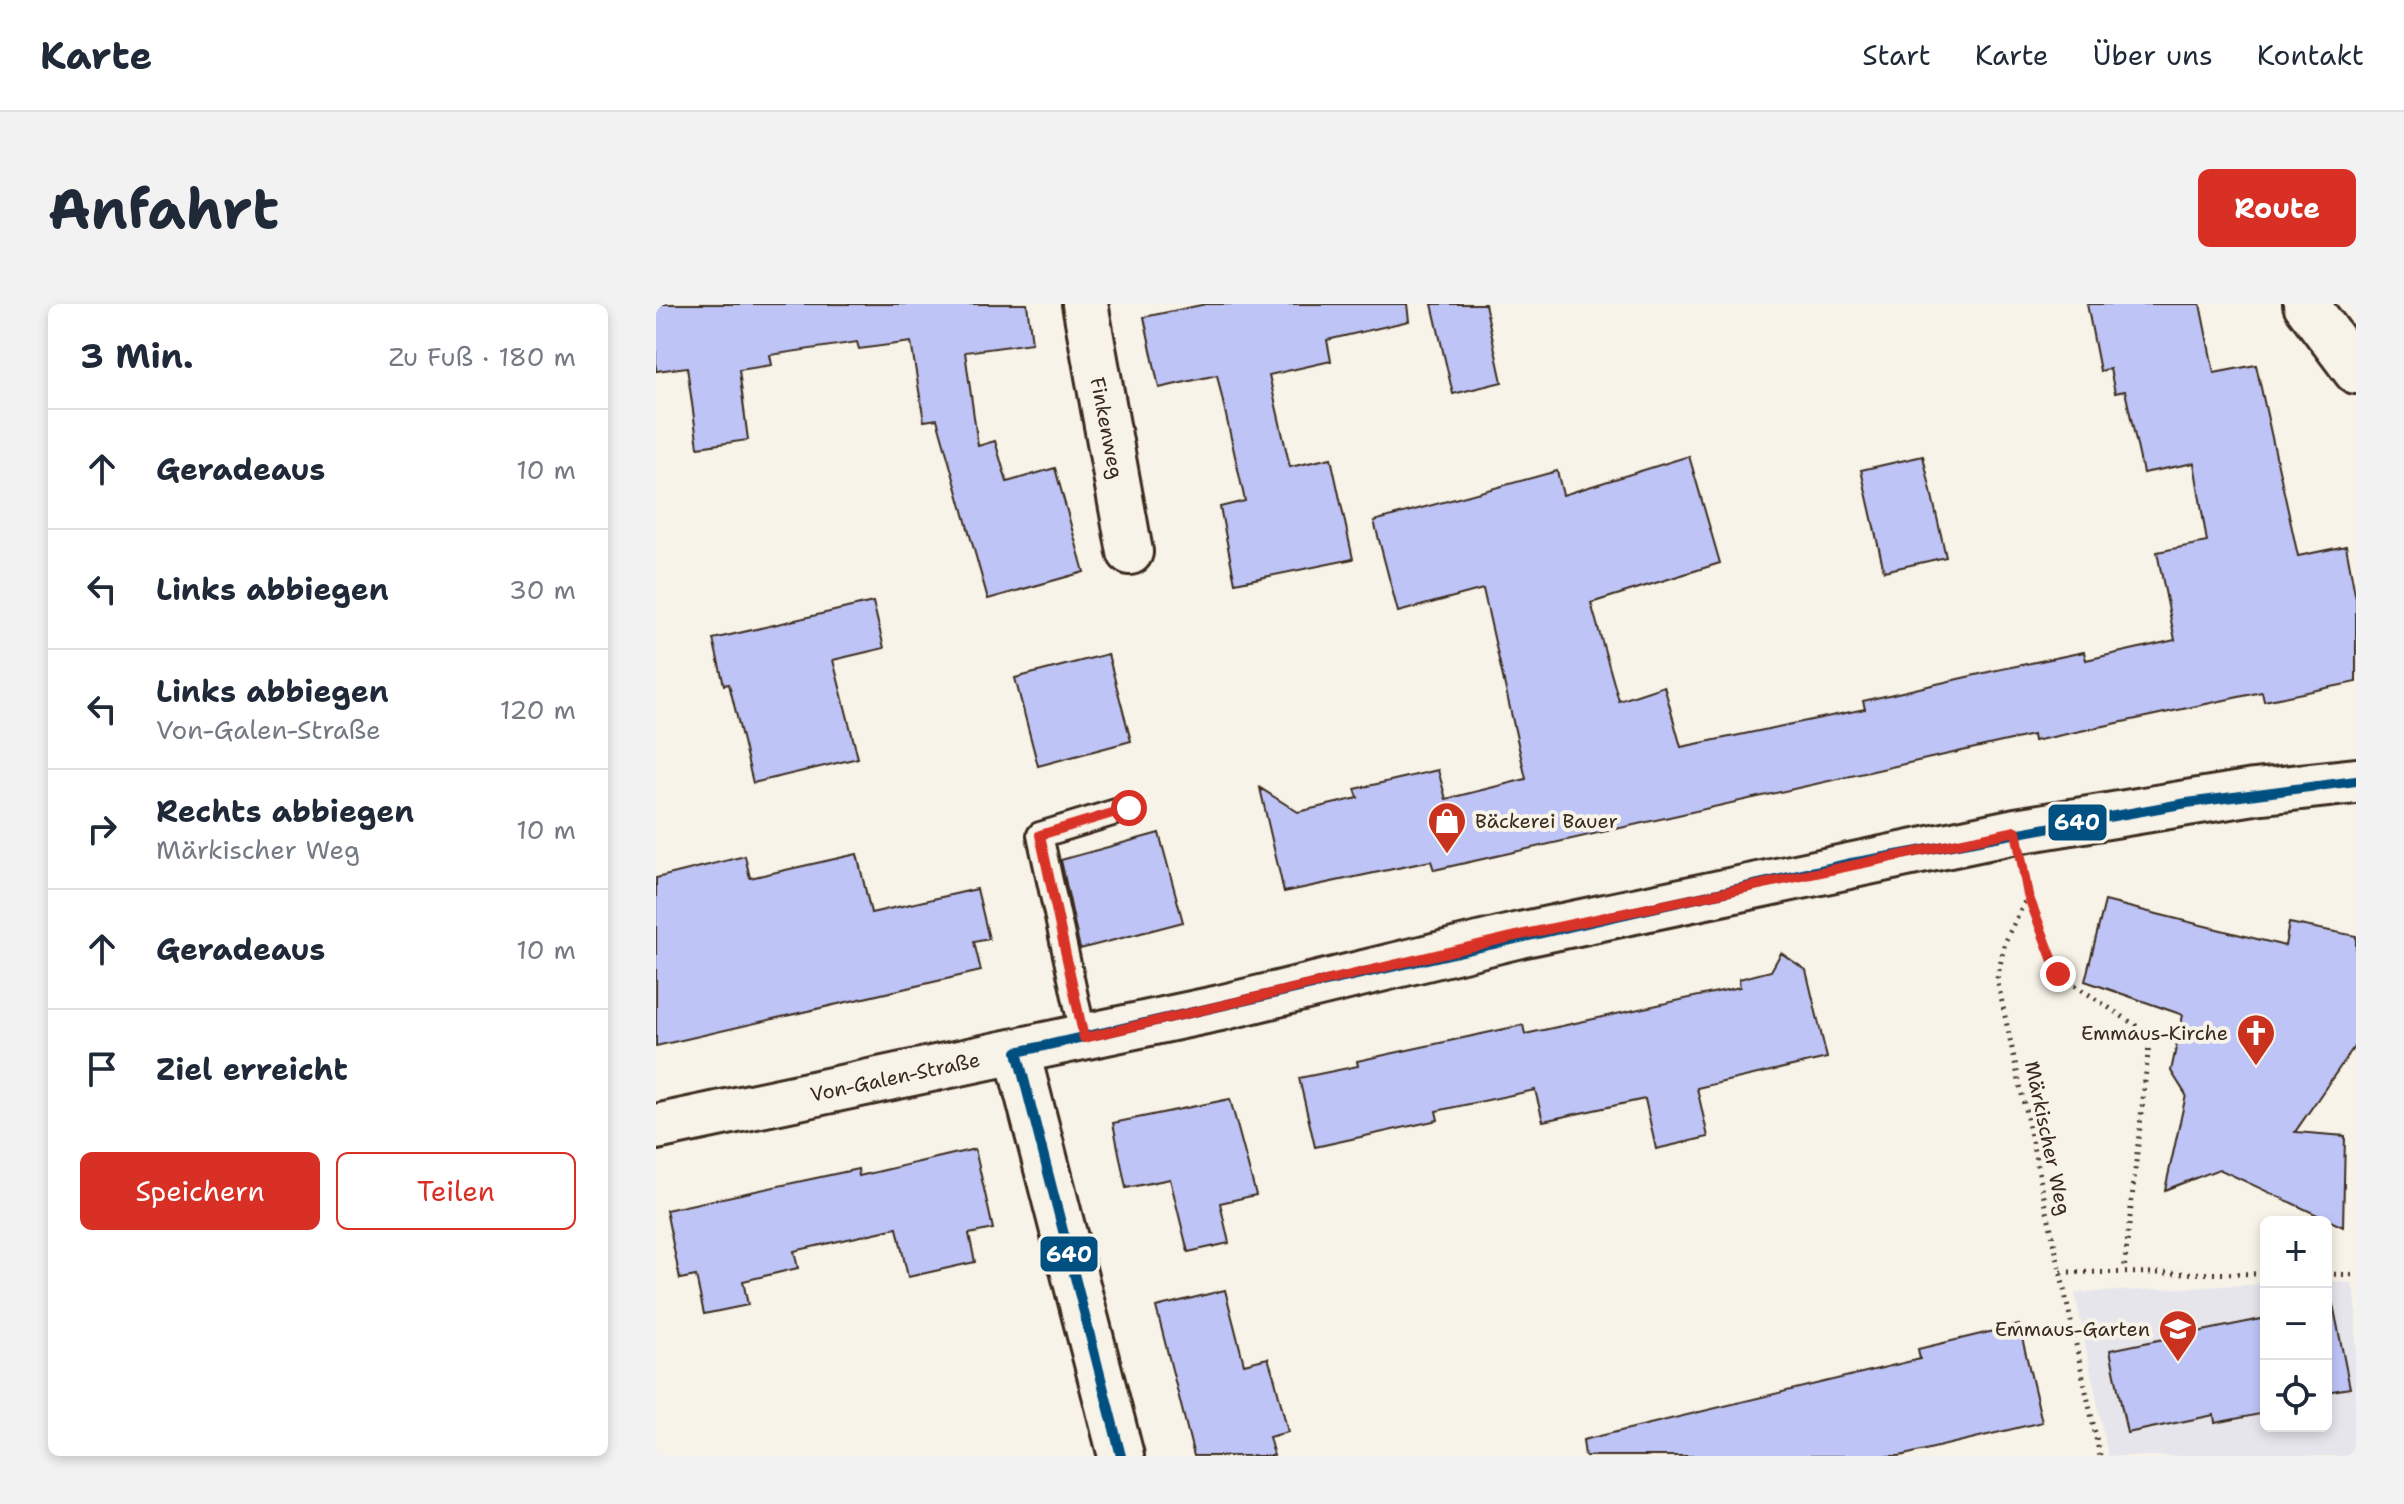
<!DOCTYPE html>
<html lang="de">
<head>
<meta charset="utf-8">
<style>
	body { margin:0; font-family:"Shantell Sans",sans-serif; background:#f2f2f3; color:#1f2937 }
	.controls { position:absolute; right:24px; bottom:24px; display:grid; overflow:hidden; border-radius:12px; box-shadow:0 4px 12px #0003 }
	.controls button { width:72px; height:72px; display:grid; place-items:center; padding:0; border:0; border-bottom:2px solid #e0e1e3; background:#fff; color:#1f2937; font:40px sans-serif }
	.stop { position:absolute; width:24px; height:24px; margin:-18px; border:6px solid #d93025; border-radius:50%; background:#fff }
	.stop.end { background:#d93025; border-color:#fff; box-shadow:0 2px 8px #0008 }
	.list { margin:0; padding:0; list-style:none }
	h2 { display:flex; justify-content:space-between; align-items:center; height:104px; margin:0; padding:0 32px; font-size:34px }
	h2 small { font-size:26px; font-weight:400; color:#747a83 }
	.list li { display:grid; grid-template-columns:52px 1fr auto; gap:24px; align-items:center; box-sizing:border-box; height:120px; padding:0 32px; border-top:2px solid #e0e1e3 }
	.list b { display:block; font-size:30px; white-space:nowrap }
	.list p { margin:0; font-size:26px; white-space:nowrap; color:#747a83 }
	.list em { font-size:26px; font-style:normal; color:#747a83 }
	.actions { display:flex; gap:16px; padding:24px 32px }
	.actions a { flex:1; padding:18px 0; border:2px solid #d93025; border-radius:12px; text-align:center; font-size:28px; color:#d93025 }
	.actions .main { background:#d93025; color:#fff }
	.icon { flex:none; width:44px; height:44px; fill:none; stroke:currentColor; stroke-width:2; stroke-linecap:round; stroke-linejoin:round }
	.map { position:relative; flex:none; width:1700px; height:1152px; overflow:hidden; border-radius:12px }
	header { display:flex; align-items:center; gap:48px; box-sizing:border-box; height:112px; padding:0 40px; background:#fff; border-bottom:2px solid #e0e1e3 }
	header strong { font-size:38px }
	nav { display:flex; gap:44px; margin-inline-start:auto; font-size:28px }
	.intro { display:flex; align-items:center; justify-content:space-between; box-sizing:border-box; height:192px; padding:0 48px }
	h1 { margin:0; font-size:56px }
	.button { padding:20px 36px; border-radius:12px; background:#d93025; color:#fff; font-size:28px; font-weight:700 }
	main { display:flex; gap:48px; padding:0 48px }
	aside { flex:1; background:#fff; border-radius:12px; box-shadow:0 4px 12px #0003 }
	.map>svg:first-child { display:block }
	.built { fill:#e6e5ec }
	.building { fill:#bec5f6; stroke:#3b2a1e; stroke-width:2 }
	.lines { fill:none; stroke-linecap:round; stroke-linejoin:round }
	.service-casing { stroke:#3b2a1e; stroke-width:30 }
	.minor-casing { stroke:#3b2a1e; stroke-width:50 }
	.path { stroke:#3b2a1e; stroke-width:5; stroke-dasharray:2 6; stroke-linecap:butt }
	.service { stroke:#f7f3e8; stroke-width:24 }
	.minor { stroke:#f7f3e8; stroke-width:44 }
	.bus-1-casing { stroke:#f7f3e8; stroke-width:16 }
	.bus-1 { stroke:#005081; stroke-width:10 }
	.route { stroke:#d93025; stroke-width:10 }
	.labels { text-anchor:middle; stroke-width:8; stroke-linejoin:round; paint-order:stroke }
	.street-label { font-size:20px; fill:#3b2a1e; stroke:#f7f3e8 }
	.poi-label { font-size:20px; fill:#3b2a1e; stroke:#f7f3e8; text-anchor:end }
	.line-badge { stroke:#f7f3e8; stroke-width:3 }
	.badge-label { font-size:22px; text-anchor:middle; font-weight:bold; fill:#fff }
</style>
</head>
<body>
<header>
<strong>Karte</strong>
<nav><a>Start</a><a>Karte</a><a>Über uns</a><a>Kontakt</a></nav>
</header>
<div class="intro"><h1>Anfahrt</h1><a class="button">Route</a></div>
<main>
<aside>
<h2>3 Min.<small>Zu Fuß · 180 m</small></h2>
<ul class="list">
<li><svg class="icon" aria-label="ahead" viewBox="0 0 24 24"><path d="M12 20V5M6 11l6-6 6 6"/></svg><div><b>Geradeaus</b></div><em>10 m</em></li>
<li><svg class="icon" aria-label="left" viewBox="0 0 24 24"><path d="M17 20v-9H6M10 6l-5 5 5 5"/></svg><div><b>Links abbiegen</b></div><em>30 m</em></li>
<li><svg class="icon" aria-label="left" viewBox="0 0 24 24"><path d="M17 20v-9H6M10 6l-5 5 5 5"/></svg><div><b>Links abbiegen</b><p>Von-Galen-Straße</p></div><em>120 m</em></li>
<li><svg class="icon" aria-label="right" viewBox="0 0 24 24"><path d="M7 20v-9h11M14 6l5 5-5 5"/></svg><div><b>Rechts abbiegen</b><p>Märkischer Weg</p></div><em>10 m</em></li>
<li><svg class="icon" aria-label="ahead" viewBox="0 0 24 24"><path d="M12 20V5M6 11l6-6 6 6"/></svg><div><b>Geradeaus</b></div><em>10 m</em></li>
<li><svg class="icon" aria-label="arrive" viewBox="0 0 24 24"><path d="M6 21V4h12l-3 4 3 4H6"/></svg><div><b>Ziel erreicht</b></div></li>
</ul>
<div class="actions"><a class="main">Speichern</a><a>Teilen</a></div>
</aside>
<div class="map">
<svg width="1700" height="1152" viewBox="0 0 1700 1152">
	<rect width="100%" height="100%" fill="#f7f3e8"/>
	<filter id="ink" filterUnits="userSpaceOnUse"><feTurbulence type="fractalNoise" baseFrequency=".0125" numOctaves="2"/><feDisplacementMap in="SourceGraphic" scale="16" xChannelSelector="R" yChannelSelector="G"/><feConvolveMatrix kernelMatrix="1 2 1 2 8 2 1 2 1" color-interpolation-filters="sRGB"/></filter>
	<g filter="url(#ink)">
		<path class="built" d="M 1670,977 L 1696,979 L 1700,996 L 1700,1152 L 1452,1152 L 1419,989 L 1610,980 L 1610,1122 L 1670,1122 Z"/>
		<path class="building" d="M 0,0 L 371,0 L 376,39 L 309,48 L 322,142 L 339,137 L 351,178 L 399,164 L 428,268 L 332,295 L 281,115 L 268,117 L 255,38 L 203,45 L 201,38 L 114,51 L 116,61 L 83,66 L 92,136 L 42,143 L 31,63 L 0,67 Z
			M 550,0 L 751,0 L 753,17 L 671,36 L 675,57 L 613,71 L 634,163 L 675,154 L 697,255 L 579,279 L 564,203 L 589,197 L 561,71 L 503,84 L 488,13 Z
			M 776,0 L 829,0 L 846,78 L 797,90 Z
			M 1431,0 L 1544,0 L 1558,69 L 1600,61 L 1642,252 L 1690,242 L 1700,295 L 1700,378 L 1608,397 L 1606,388 L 1378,437 L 1377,431 L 778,566 L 775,557 L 628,588 L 604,484 L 642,508 L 702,494 L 699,485 L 782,466 L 790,495 L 870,475 L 827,285 L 742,308 L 718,217 L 901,167 L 907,191 L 1033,152 L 1064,259 L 935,299 L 963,397 L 1008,382 L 1025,443 L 1209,405 L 1207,397 L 1341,366 L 1428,348 L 1430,356 L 1519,336 L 1501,248 L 1551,238 L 1538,159 L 1487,169 L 1469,87 L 1459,89 L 1454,65 L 1444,67 Z
			M 1267,152 L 1290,253 L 1228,267 L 1205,166 Z
			M 217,298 L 228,344 L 177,356 L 202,454 L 97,479 L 73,380 L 68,381 L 57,335 Z
			M 452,350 L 475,437 L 382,462 L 359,374 Z
			M 503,529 L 527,618 L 424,645 L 405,556 Z
			M 201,550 L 215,609 L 321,585 L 333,635 L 318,638 L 325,667 L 0,742 L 0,574 L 89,552 L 94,574 Z
			M 1449,597 L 1629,642 L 1633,619 L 1700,632 L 1700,740 L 1639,828 L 1689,832 L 1687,923 L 1563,865 L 1509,886 L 1530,791 L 1515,767 L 1527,711 L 1429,677 Z
			M 1125,649 L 1150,666 L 1171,754 L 1041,784 L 1052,833 L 1000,845 L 989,795 L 887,817 L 879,786 L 780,807 L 782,816 L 659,843 L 643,774 L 702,762 L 701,757 L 867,721 L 869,730 L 1084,683 L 1083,675 L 1115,667 Z
			M 574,795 L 600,891 L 564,899 L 573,939 L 532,948 L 514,875 L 470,884 L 457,819 Z
			M 319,845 L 337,925 L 313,930 L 319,958 L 252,973 L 241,924 L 138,947 L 142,964 L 87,977 L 92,1001 L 48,1010 L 40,972 L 24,975 L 10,906 L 202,865 L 203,872 Z
			M 569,986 L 588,1060 L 612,1054 L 619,1076 L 632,1128 L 613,1133 L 618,1152 L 538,1152 L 500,1003 Z
			M 1677,1000 L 1694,1084 L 1670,1088 L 1670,1002 Z
			M 1610,1014 L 1609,1109 L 1559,1119 L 1558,1111 L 1471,1129 L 1454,1046 Z
			M 1363,1021 L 1386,1118 L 1244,1152 L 929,1152 L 927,1136 L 1264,1055 L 1262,1045 Z"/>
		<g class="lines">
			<g class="service-casing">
				<path id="service" d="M 428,734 L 384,531 L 473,504"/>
			</g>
			<g class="minor-casing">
				<path id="minor" d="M 429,0 L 474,248
					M 1650,0 L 1700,67
					M 361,748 L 465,1152
					M 0,823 L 564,704 L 864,631 L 1360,527 L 1598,488 L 1700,477"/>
			</g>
			<path class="path" d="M 1369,575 L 1372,591 L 1349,638 L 1341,675 L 1444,1152
				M 1372,592 L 1402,670 L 1494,731 L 1468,967
				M 1405,968 L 1610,970
				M 1670,970 L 1700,971"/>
			<use href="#service" class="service"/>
			<use href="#minor" class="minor"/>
			<g class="bus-1-casing">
				<path id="bus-1" d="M 361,748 L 1195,559 L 1531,499 L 1700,477
					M 361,748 L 465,1152"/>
			</g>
			<use href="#bus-1" class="bus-1"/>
		</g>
	</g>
	<g class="lines" filter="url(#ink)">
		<path class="route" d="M 473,504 L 384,531 L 428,734 L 864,631 L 1360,527 L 1372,591 L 1402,670"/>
	</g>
	<defs>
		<g id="shop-pin" transform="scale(2)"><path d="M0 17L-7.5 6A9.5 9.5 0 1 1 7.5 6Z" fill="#c8321e" stroke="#f7f3e8"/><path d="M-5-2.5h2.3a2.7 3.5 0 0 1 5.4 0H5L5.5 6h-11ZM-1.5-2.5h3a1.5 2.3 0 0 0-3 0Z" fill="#fff"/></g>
		<g id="church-pin" transform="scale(2)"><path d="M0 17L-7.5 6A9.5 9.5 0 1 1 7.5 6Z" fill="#c8321e" stroke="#f7f3e8"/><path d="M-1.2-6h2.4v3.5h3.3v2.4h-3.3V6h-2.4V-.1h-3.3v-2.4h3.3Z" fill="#fff"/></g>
		<g id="school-pin" transform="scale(2)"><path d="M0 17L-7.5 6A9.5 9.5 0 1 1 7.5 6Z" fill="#c8321e" stroke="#f7f3e8"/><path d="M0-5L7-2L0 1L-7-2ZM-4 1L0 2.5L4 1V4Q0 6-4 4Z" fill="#fff"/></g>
	</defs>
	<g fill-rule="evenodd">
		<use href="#shop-pin" x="791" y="517"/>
		<use href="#church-pin" x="1600" y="729"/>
		<use href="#school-pin" x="1522" y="1025"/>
	</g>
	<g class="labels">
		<g class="street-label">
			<text transform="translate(451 124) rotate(79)" y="7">Finkenweg</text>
			<text transform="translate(239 773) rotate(-12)" y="7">Von-Galen-Straße</text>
			<text transform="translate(1392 834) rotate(78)" y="7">Märkischer Weg</text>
		</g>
		<g class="poi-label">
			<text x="819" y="524" text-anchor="start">Bäckerei Bauer</text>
			<text x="1572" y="736">Emmaus-Kirche</text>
			<text x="1494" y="1032">Emmaus-Garten</text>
		</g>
	</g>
	<g class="line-badge">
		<rect x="1391" y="499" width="61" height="39" rx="8" fill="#005081"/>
		<rect x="383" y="931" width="60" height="38" rx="8" fill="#005081"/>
	</g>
	<g class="badge-label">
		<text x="1421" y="526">640</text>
		<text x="413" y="958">640</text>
	</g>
</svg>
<div class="controls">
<button>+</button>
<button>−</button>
<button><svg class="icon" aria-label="locate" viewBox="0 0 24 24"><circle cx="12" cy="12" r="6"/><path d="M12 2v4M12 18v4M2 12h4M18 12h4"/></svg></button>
</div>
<div class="stop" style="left:473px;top:504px"></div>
<div class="stop end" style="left:1402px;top:670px"></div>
</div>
</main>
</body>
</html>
